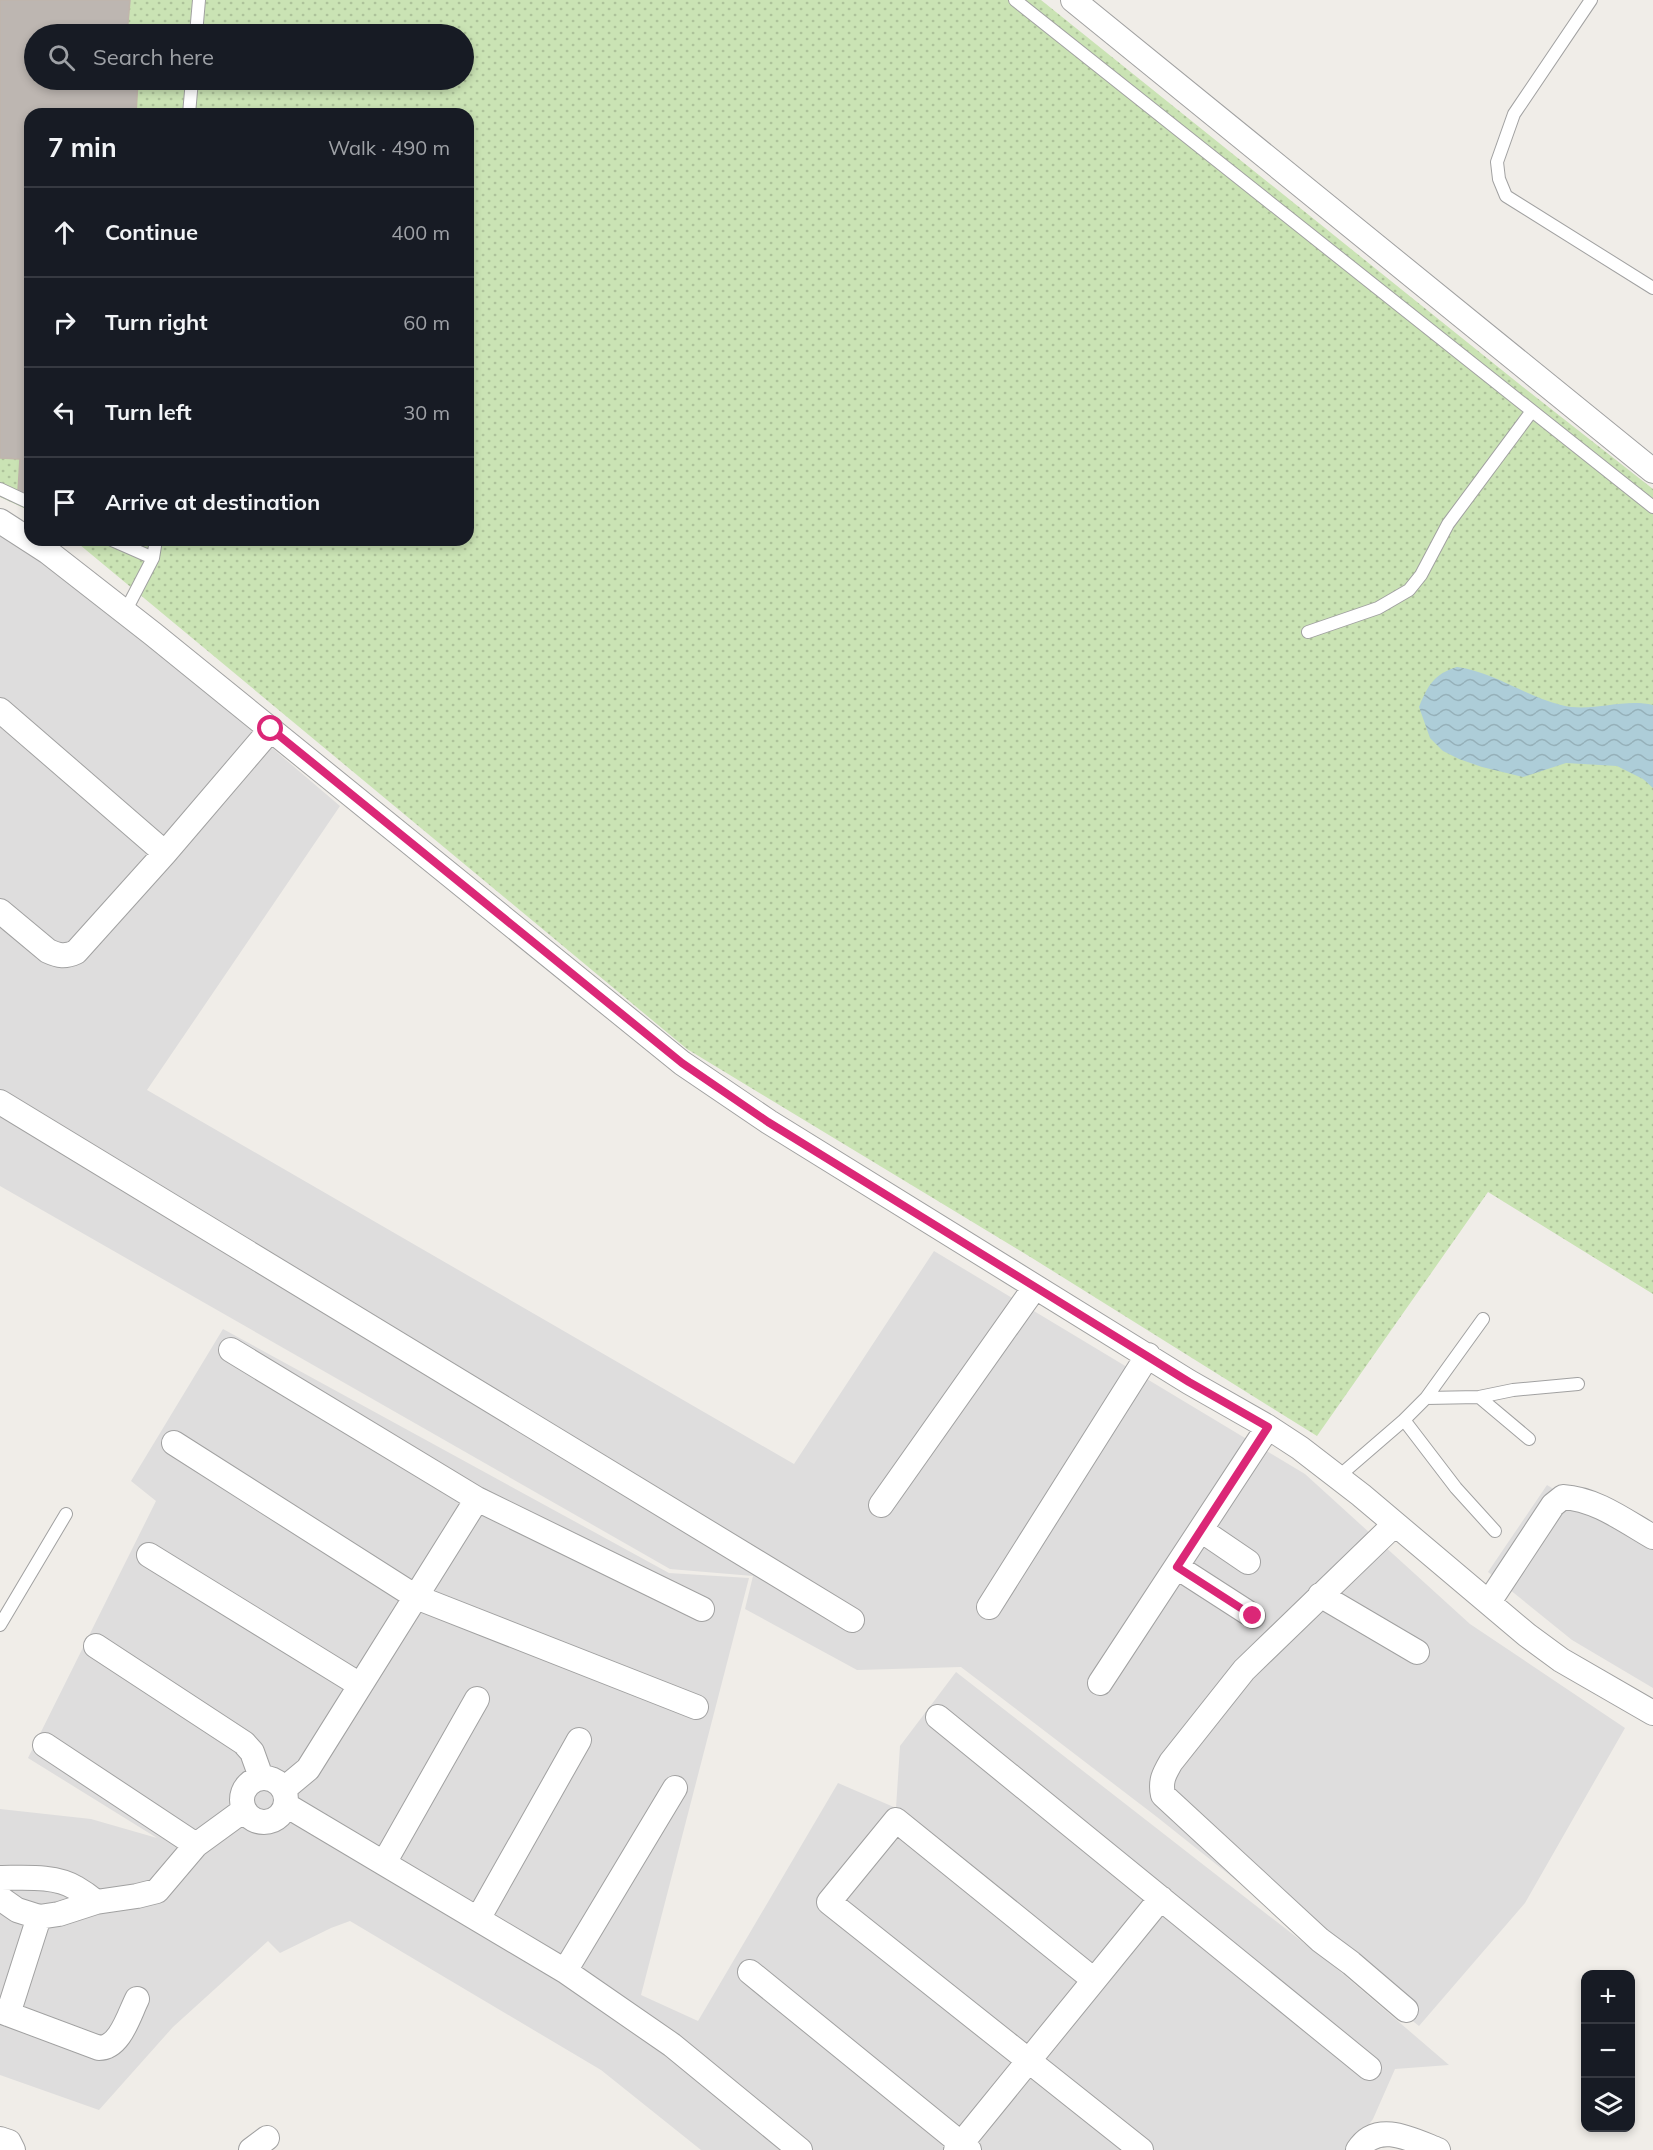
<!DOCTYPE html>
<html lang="en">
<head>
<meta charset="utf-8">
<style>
	body { margin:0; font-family:Mulish,sans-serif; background:#242831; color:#f1f3f6 }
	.controls { position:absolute; right:18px; bottom:18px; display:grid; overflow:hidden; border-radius:12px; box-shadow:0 3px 9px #0003 }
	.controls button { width:54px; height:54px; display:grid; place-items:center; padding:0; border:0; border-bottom:2px solid #363941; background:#171b24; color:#f1f3f6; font:30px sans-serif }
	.stop { position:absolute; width:18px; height:18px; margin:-14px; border:4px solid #db2777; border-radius:50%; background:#fff }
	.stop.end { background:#db2777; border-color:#fff; box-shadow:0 2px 6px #0008 }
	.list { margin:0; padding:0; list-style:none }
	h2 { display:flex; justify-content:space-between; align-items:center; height:78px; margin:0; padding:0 24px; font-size:26px }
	h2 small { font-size:20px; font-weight:400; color:#9ea1a6 }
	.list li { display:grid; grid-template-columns:39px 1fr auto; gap:18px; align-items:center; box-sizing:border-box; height:90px; padding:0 24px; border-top:2px solid #363941 }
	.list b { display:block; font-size:22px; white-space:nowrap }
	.list em { font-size:20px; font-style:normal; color:#9ea1a6 }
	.icon { flex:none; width:33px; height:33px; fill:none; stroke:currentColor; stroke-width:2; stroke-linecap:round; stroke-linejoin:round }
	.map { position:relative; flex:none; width:1653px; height:2150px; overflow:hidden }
	.search { position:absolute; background:#171b24; box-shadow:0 3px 9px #0003; left:24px; top:24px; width:450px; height:66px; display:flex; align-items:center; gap:15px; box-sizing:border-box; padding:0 21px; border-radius:33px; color:#9ea1a6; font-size:22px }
	.panel { position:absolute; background:#171b24; box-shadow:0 3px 9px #0003; left:24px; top:108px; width:450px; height:438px; border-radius:18px }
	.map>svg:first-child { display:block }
	.residential { fill:#dedddd }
	.grass { fill:url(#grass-dots); fill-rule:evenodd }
	.water { fill:url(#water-waves) }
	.building { fill:#bdb6b1; stroke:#c0b5ac; stroke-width:1.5 }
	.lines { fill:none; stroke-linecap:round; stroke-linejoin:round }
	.lane-casing { stroke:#a1a1a1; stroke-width:14 }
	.street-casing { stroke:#a1a1a1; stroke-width:26 }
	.lane { stroke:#fff; stroke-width:12 }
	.street { stroke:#fff; stroke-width:24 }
	.route { stroke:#db2777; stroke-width:8 }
</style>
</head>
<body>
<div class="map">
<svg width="1653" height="2150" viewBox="0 0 1653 2150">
	<defs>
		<pattern id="grass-dots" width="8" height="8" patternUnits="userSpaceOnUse" patternTransform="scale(1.5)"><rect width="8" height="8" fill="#cae3b4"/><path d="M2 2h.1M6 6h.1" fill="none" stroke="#adc29a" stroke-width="1.8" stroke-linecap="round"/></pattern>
		<pattern id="water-waves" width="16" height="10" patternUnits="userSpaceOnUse" patternTransform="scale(1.5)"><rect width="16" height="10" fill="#adcdd8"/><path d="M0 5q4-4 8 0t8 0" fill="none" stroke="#95b0b9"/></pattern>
	</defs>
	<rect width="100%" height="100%" fill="#f0ede8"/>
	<path class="residential" d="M 0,532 L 122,620 L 340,806 L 147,1090 L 794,1464 L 934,1251 L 1305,1474 L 1470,1624 L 1625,1728 L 1525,1903 L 1419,2026 L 1157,1817 L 961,1667 L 857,1670 L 745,1609 L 753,1576 L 670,1569 L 0,1186 Z
		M 223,1329 L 669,1573 L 749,1578 L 641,1995 L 698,2021 L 838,1783 L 896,1808 L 900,1746 L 956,1672 L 1336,1968 L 1449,2065 L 1395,2069 L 1373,2119 L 1350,2150 L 701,2150 L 601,2070 L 350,1921 L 331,1928 L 280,1953 L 268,1941 L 173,2027 L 99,2110 L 0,2075 L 0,1809 L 91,1819 L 157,1838 L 28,1758 L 156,1501 L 131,1481 Z
		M 1547,1485 L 1653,1549 L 1653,1688 L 1572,1640 L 1488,1572 Z"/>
	<path class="grass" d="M 0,0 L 1041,0 L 1523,387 L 1653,489 L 1653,1294 L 1488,1192 L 1317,1436 L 1032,1258 L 687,1049 L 74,540 L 468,540 L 468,114 L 30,114 L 30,511 L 0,497 ZM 34,34 L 464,34 L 464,80 L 34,80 Z"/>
	<path class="water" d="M 1457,667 C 1494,672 1525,696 1561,705 C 1592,713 1622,698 1653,705 L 1653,788 L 1643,779 L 1617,766 L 1566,763 L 1523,777 L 1482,767 L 1459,759 L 1443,751 L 1430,738 L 1419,707 C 1428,685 1434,674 1457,667 Z"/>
	<path class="building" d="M 0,0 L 130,0 L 127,34 L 34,34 L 34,80 L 138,80 L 136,114 L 30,114 L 30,497 L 18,491 L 20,459 L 0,458 Z"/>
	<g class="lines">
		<g class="lane-casing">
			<path id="lane" d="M 1015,0 L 1653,507
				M 1591,0 L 1514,114 L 1497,162 L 1499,179 L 1506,196 L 1653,288
				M 196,34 L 199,0
				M 189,114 L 192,80
				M 0,489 L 30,503
				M 112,540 L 153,558
				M 125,612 L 153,558 L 156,540
				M 1308,632 L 1378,608 L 1409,590 L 1421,575 L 1448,524 L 1532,411
				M 1479,1397 L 1529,1439
				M 1426,1398 L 1483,1319
				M 1404,1420 L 1456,1488 L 1495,1531
				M 1338,1477 L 1404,1420 L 1426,1398 L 1479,1397 L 1513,1390 L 1578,1384
				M 0,1625 L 66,1514"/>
		</g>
		<g class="street-casing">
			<path id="street" d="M 1073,0 L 1653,471
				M 0,521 L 48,552 L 153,634 L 682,1063 L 769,1122 L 1189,1382 L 1268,1427 L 1300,1448 L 1361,1495 L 1527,1635 L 1561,1660 L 1653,1713
				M 0,710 L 165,853
				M 0,911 L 48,951 C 59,956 65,957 76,952 L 165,853 L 271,729
				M 0,1102 L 852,1620
				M 231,1350 L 477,1499 L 702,1609
				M 174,1443 L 416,1597 L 696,1707
				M 881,1505 L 1035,1287
				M 1395,1524 L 1244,1670 L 1171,1762 C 1164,1774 1160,1781 1163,1795 L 1320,1940 L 1351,1963 L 1406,2010
				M 1201,1530 L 1248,1562
				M 149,1555 L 360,1685
				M 1177,1567 L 1253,1616
				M 1320,1595 L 1417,1652
				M 1489,1602 L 1553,1505 L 1563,1497 C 1596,1499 1625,1521 1653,1537
				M 989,1607 L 1148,1355
				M 96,1646 L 244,1743 L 252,1752 L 261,1777
				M 1100,1683 L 1268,1427
				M 938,1717 L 1369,2068
				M 45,1745 L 196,1845
				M242 1800a22 22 0 1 1 44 0a22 22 0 1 1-44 0Z
				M 284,1789 L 308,1769 L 477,1499
				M 286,1805 L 565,1971 L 672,2045 L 800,2150
				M 384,1863 L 477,1699
				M 0,1878 C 23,1878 55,1875 76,1888 C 83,1892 90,1897 96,1902
				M 0,1898 L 17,1910 L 39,1917 L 59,1914 L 96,1902 L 137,1896 L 157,1891 L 196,1845 L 244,1810
				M 478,1919 L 579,1740
				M 565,1971 L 675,1788
				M 750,1972 L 969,2150
				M 1094,1980 L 896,1820 L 829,1902 L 1141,2150
				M 0,2011 L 99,2048 C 120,2048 129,2015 137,1999
				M 8,2014 L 39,1917
				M 0,2139 L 9,2142 L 13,2150
				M 251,2150 L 267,2138
				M 956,2150 L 1161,1898
				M 1358,2150 C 1377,2120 1413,2140 1438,2150"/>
		</g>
		<use href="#lane" class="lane"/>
		<use href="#street" class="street"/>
	</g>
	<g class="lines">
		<path class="route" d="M 271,729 L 682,1063 L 768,1122 L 1189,1382 L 1268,1427 L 1177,1567 L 1253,1616"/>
	</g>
</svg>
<div class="controls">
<button>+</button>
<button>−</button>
<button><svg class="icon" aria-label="layers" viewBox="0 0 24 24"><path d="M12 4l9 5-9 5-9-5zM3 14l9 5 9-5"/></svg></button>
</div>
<div class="stop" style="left:271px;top:729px"></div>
<div class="stop end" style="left:1253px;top:1616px"></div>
<div class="search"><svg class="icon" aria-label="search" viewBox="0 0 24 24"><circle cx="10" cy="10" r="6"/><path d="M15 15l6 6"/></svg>Search here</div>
<section class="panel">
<h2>7 min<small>Walk · 490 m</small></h2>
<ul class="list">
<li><svg class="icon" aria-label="ahead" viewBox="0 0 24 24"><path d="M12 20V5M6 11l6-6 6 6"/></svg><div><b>Continue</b></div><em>400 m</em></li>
<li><svg class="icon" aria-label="right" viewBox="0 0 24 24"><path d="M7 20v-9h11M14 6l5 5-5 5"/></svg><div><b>Turn right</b></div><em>60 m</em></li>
<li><svg class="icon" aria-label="left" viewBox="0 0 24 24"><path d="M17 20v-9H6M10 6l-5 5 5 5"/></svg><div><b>Turn left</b></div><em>30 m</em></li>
<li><svg class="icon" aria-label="arrive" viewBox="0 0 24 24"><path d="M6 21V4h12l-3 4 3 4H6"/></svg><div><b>Arrive at destination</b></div></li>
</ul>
</section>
</div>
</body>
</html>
